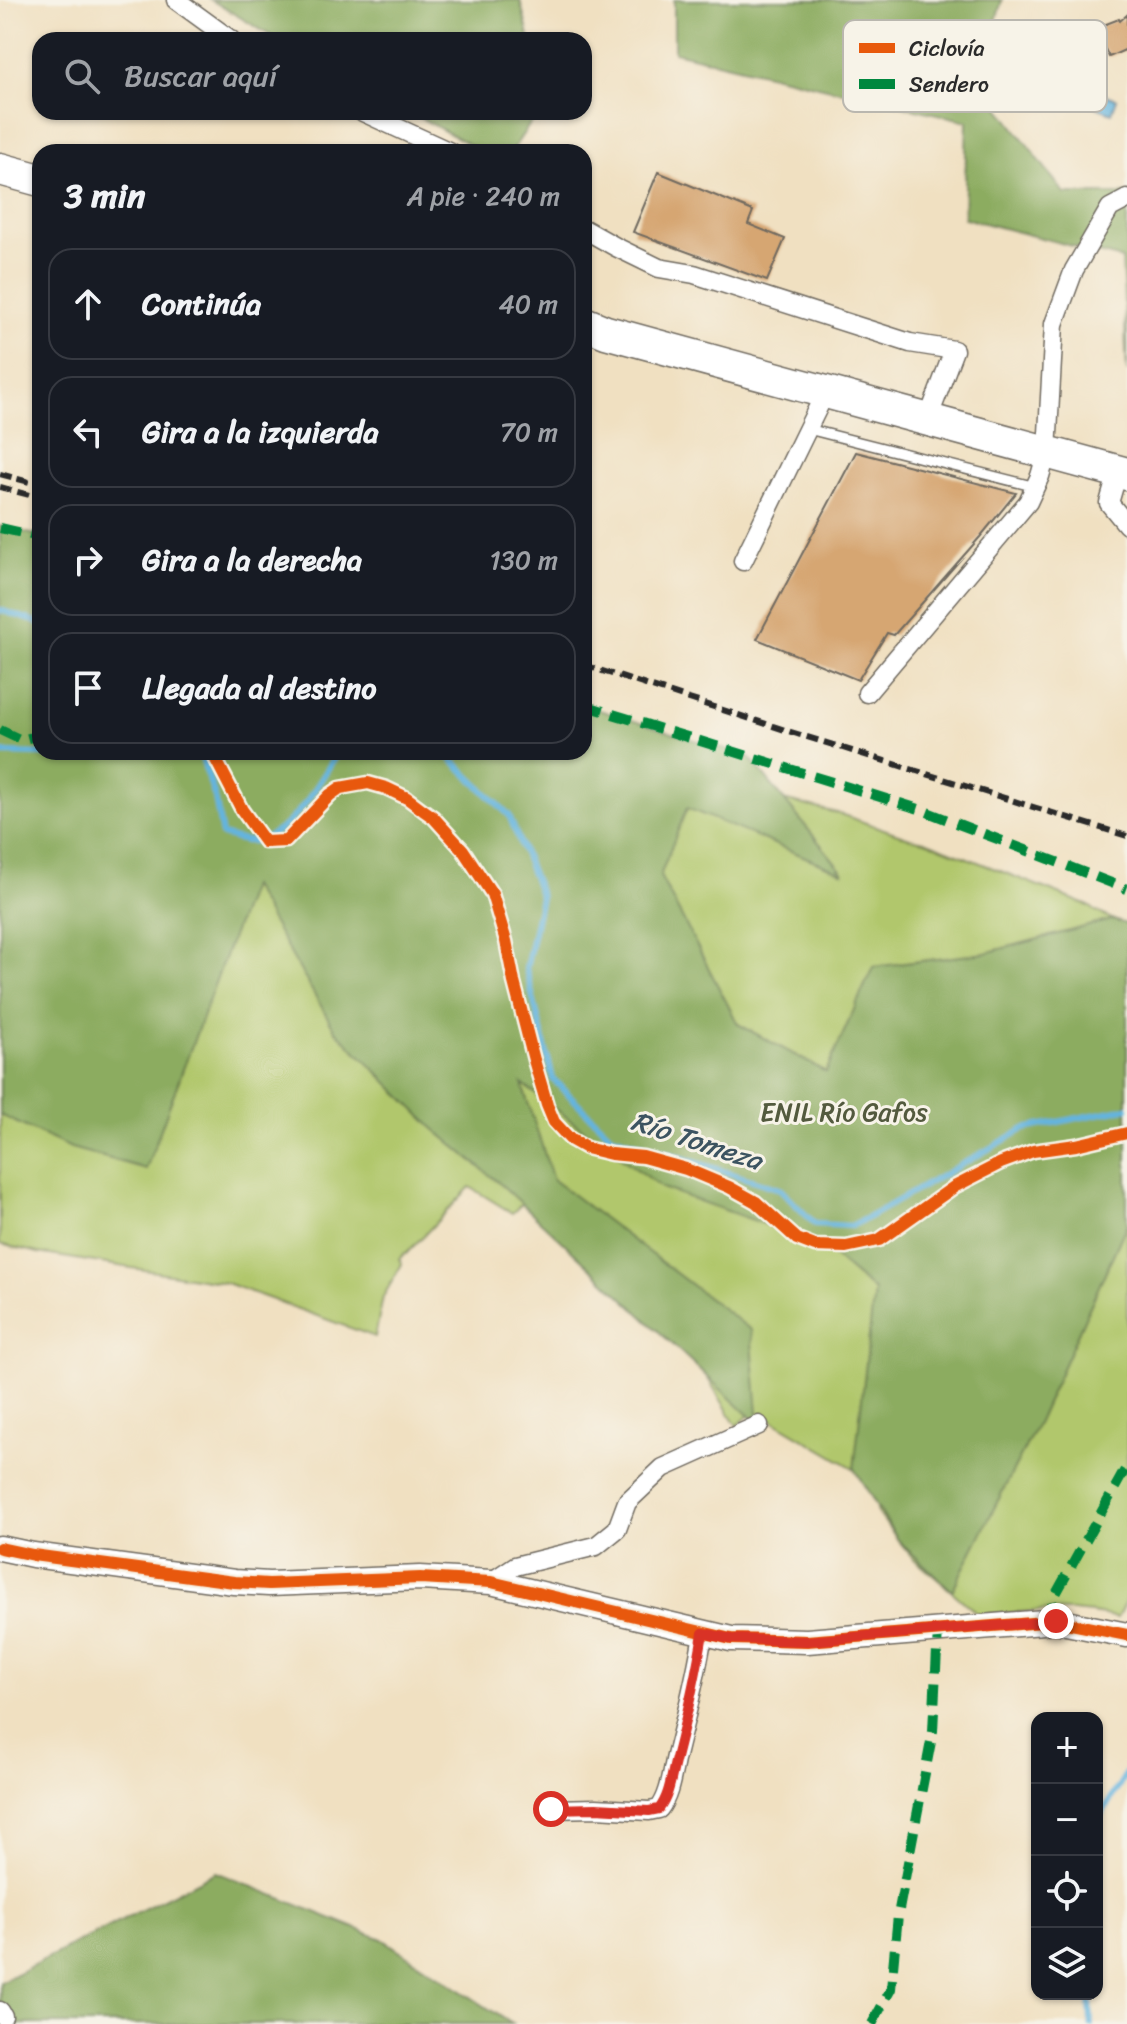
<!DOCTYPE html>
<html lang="es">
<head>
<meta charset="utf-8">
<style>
	body { margin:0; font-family:Sriracha,sans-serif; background:#242831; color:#f1f3f6 }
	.controls { position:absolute; right:24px; bottom:24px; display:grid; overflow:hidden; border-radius:16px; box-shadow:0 2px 6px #0004 }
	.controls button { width:72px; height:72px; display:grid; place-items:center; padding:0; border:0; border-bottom:2px solid #363941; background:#171b24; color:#f1f3f6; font:40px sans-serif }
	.stop { position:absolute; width:24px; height:24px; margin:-18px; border:6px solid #d93025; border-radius:50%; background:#fff }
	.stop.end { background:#d93025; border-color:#fff; box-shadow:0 2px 8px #0008 }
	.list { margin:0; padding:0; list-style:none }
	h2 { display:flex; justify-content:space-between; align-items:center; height:104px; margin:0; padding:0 32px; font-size:34px }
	h2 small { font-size:26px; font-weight:400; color:#9ea1a6 }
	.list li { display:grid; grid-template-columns:52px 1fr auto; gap:24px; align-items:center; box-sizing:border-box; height:112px; margin:0 16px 16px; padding:0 16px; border:2px solid #363941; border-radius:24px }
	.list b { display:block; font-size:30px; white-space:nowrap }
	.list em { font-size:26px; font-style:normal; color:#9ea1a6 }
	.icon { flex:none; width:44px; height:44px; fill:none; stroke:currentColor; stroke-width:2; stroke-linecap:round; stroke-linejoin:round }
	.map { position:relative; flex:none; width:1127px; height:2024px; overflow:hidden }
	.search { position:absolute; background:#171b24; box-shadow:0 2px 6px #0004; left:32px; top:32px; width:560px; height:88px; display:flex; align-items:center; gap:20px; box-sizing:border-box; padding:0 28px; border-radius:24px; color:#9ea1a6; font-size:30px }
	.panel { position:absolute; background:#171b24; box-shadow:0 2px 6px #0004; left:32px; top:144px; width:560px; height:616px; border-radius:24px }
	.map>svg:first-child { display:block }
	.green { fill:#b1c76c; stroke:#6e794c; stroke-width:2 }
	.forest { fill:#8cac60; stroke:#5c6c46; stroke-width:2 }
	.water { fill:#63b4de; stroke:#477084; stroke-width:2 }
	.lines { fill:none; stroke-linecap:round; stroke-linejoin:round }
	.stream { stroke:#63b4de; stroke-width:6 }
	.building { fill:#d6a672 }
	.lane-casing { stroke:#706a60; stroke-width:12 }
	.street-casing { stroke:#706a60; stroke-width:21 }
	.secondary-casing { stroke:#706a60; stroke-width:27 }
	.highway-casing { stroke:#706a60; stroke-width:35 }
	.lane { stroke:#fff; stroke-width:9 }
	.street { stroke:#fff; stroke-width:18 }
	.secondary { stroke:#fff; stroke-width:24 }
	.highway { stroke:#fff; stroke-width:32 }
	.rail { stroke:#2b2b2b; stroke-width:6; stroke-dasharray:12 6; stroke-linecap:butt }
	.quiet { stroke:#00873e; stroke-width:10; stroke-dasharray:20 10; stroke-linecap:butt }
	.cycleway-casing { stroke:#f7f3e8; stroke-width:17 }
	.cycleway { stroke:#e8590c; stroke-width:12 }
	.route { stroke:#d93025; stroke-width:10 }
	.labels { text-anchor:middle; stroke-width:6; stroke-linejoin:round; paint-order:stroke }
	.park-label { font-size:26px; fill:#535a3e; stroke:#f7f3e8 }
	.water-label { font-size:28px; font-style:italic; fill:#3c5461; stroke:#f7f3e8 }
	.key { fill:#f7f3e8; stroke:#bab7af; stroke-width:2 }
	.key-label { font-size:22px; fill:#2b2b2b }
</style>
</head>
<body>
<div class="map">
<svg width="1127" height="2024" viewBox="0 0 1127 2024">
	<rect width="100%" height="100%" fill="#f7f3e8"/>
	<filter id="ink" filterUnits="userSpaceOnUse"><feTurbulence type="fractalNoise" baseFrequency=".0125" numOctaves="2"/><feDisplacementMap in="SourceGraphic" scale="16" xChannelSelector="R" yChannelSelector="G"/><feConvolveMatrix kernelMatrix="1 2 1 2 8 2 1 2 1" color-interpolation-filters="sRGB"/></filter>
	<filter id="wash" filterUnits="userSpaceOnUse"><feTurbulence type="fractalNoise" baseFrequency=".006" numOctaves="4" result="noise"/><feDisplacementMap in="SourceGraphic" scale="32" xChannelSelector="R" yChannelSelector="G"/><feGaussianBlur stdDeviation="1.8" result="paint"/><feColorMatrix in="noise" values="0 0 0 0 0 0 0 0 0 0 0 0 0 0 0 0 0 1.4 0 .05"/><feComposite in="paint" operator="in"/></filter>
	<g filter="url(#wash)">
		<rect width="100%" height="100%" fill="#f0e0c1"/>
		<path class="green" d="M 0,564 L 40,752 L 584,752 L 837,813 L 910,838 L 925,841 L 1089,906 L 1097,912 L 1127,926 L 1127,1598 L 1117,1618 C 1072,1606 1025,1612 979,1615 L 913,1558 L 898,1540 L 878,1513 L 870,1478 L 755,1410 L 737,1426 L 707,1377 L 613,1277 L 525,1201 L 512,1213 L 470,1187 L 406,1254 L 405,1253 L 399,1259 L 402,1264 L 383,1297 L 375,1337 L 226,1283 L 38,1253 L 0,1244 Z"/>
		<path class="forest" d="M 211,0 L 520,0 L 530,40 L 278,40 Z
			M 674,0 L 1002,0 L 979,81 L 1065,194 L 1127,194 L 1127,372 L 1122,259 L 964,218 L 967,121 L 674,52 Z
			M 410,112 L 538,112 L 511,152 L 483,152 Z
			M 0,526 L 40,536 L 40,752 L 584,752 L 584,705 L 749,757 L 844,873 L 687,808 L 660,876 L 738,1024 L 826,1072 L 873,967 L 985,953 L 1111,920 L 1127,924 L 1127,1224 L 1038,1422 L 952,1591 L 898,1540 L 854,1469 L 874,1291 L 818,1243 L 662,1188 L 522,1084 L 553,1180 L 751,1330 L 759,1425 L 505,1188 L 433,1128 L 335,1030 L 251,886 L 146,1169 L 71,1148 L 0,1115 Z
			M 216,1872 L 382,1939 L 512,2024 L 0,2024 L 0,1982 Z"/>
		<path class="water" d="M 1087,89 L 1117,99 L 1112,113 L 1082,102 Z"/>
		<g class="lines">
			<path class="stream" d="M 0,610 L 40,623
				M 200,752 L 215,798 L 222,835 C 231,837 244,843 253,841 C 292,836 319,782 338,752
				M 444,752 L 509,815 L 541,897 L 526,969 L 553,1079 L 610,1135 L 780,1189 L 815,1224 L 851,1226 L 871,1216 L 1024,1129 L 1127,1108
				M 0,753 L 44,754 L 50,752
				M 1097,1822 L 1127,1772
				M 1090,1994 L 1091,2024"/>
		</g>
		<g id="blocks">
			<path class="building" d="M 1127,15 L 1127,49 L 1109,57 L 1105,49 L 1094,55 L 1086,40 L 1096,37 L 1093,29 L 1119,19 L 1120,21 Z
				M 658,172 L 753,211 L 748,224 L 785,239 L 767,281 L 633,232 Z
				M 856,452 L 1016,493 L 980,537 L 894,635 L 887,633 L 858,680 L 757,639 Z"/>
		</g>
	</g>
	<g filter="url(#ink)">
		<use href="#blocks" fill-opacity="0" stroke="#706a60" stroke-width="2"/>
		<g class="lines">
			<g class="lane-casing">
				<path id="lane" d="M 808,429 L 1036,487"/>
			</g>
			<g class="street-casing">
				<path id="street" d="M 176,0 L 231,40
					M 363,112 L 450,152
					M 584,229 L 616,247 L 659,268 L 694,274 L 910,343 L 954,350 L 928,419
					M 1118,472 L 1109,503 L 1127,525
					M 743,561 L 826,391
					M 867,693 L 1028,502 L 1040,476 L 1047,452 L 1054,324 L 1074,270 L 1110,208 L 1127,199
					M 491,1582 L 515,1566 L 596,1546 L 617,1529 L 627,1502 L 663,1468 L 759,1425
					M 551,1809 L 596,1808 L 649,1811 L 659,1809 C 670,1795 672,1773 676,1756 C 686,1715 697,1675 703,1633
					M 0,2011 L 3,2016"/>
			</g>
			<g class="secondary-casing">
				<path id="secondary" d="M 0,1548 L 33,1555 L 234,1582 L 269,1584 L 420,1578 L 491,1582 L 731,1639 L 807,1641 L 1056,1621 L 1127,1635"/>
			</g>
			<g class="highway-casing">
				<path id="highway" d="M 0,169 L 40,180
					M 584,323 L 606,332 L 1127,474"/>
			</g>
			<use href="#lane" class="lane"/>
			<use href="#street" class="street"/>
			<use href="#secondary" class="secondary"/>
			<use href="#highway" class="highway"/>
			<path class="rail" d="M 0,474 L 40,485
				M 0,487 L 40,498
				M 584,665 L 791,732 L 1127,836"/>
			<path class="quiet" d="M 0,528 L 40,537
				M 584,705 L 922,810 L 1127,889
				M 0,730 L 21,740 L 40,735
				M 1056,1621 L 1052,1601 L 1127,1466
				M 872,2024 L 891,1989 L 898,1915 L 933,1731 L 938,1629"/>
			<g class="cycleway-casing">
				<path id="cycleway" d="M 212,752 L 242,810 L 265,842 L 286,841 L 330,795 L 340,788 L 368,783 L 386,788 L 407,798 L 423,810 L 433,817 L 463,850 L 492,894 L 506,941 L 514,982 L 534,1060 L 547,1105 L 554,1122 L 570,1139 L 586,1148 L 611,1154 L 643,1157 L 686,1169 L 729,1187 L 756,1202 L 797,1239 L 815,1246 L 846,1247 L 879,1240 L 954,1187 L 1001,1163 L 1033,1151 L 1076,1145 L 1127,1133
					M 0,1548 L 33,1555 L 234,1582 L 269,1584 L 420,1578 L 491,1582 L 731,1639 L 807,1641 L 1056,1621 L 1127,1635"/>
			</g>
			<use href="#cycleway" class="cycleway"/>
		</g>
	</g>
	<g class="lines" filter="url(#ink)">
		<path class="route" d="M 551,1809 L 596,1808 L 649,1811 L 659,1809 C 669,1797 671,1778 675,1762 C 686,1719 696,1677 703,1633 L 731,1639 L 807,1641 L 1056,1621"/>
	</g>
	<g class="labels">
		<g class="park-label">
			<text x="844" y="1121">ENIL Río Gafos</text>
		</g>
		<g class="water-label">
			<text transform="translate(697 1140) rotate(18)" y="10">Río Tomeza</text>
		</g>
	</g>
	<rect x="843" y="20" width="264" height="92" rx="12" class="key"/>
	<rect x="859" y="43" width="36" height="10" fill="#e8590c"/>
	<rect x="859" y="79" width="36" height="10" fill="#00873e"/>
	<g class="key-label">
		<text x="909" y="56">Ciclovía</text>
		<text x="909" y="92">Sendero</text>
	</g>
</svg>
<div class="controls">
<button>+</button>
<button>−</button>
<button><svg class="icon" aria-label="locate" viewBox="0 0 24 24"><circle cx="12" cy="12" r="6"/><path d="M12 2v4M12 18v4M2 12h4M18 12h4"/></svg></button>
<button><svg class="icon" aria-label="layers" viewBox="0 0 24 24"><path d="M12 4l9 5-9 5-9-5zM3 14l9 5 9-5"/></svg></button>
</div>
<div class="stop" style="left:551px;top:1809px"></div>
<div class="stop end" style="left:1056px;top:1621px"></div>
<div class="search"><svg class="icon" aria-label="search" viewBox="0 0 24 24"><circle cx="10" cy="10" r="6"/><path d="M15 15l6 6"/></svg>Buscar aquí</div>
<section class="panel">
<h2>3 min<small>A pie · 240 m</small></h2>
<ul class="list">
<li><svg class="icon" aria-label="ahead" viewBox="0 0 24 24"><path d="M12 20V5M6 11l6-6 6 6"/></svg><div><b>Continúa</b></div><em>40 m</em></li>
<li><svg class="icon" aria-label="left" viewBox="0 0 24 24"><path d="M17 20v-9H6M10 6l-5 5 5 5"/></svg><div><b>Gira a la izquierda</b></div><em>70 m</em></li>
<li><svg class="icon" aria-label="right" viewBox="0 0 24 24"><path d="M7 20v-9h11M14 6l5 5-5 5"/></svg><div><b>Gira a la derecha</b></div><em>130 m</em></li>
<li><svg class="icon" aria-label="arrive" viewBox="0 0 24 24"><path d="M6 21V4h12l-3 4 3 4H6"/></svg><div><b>Llegada al destino</b></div></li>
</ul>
</section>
</div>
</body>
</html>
